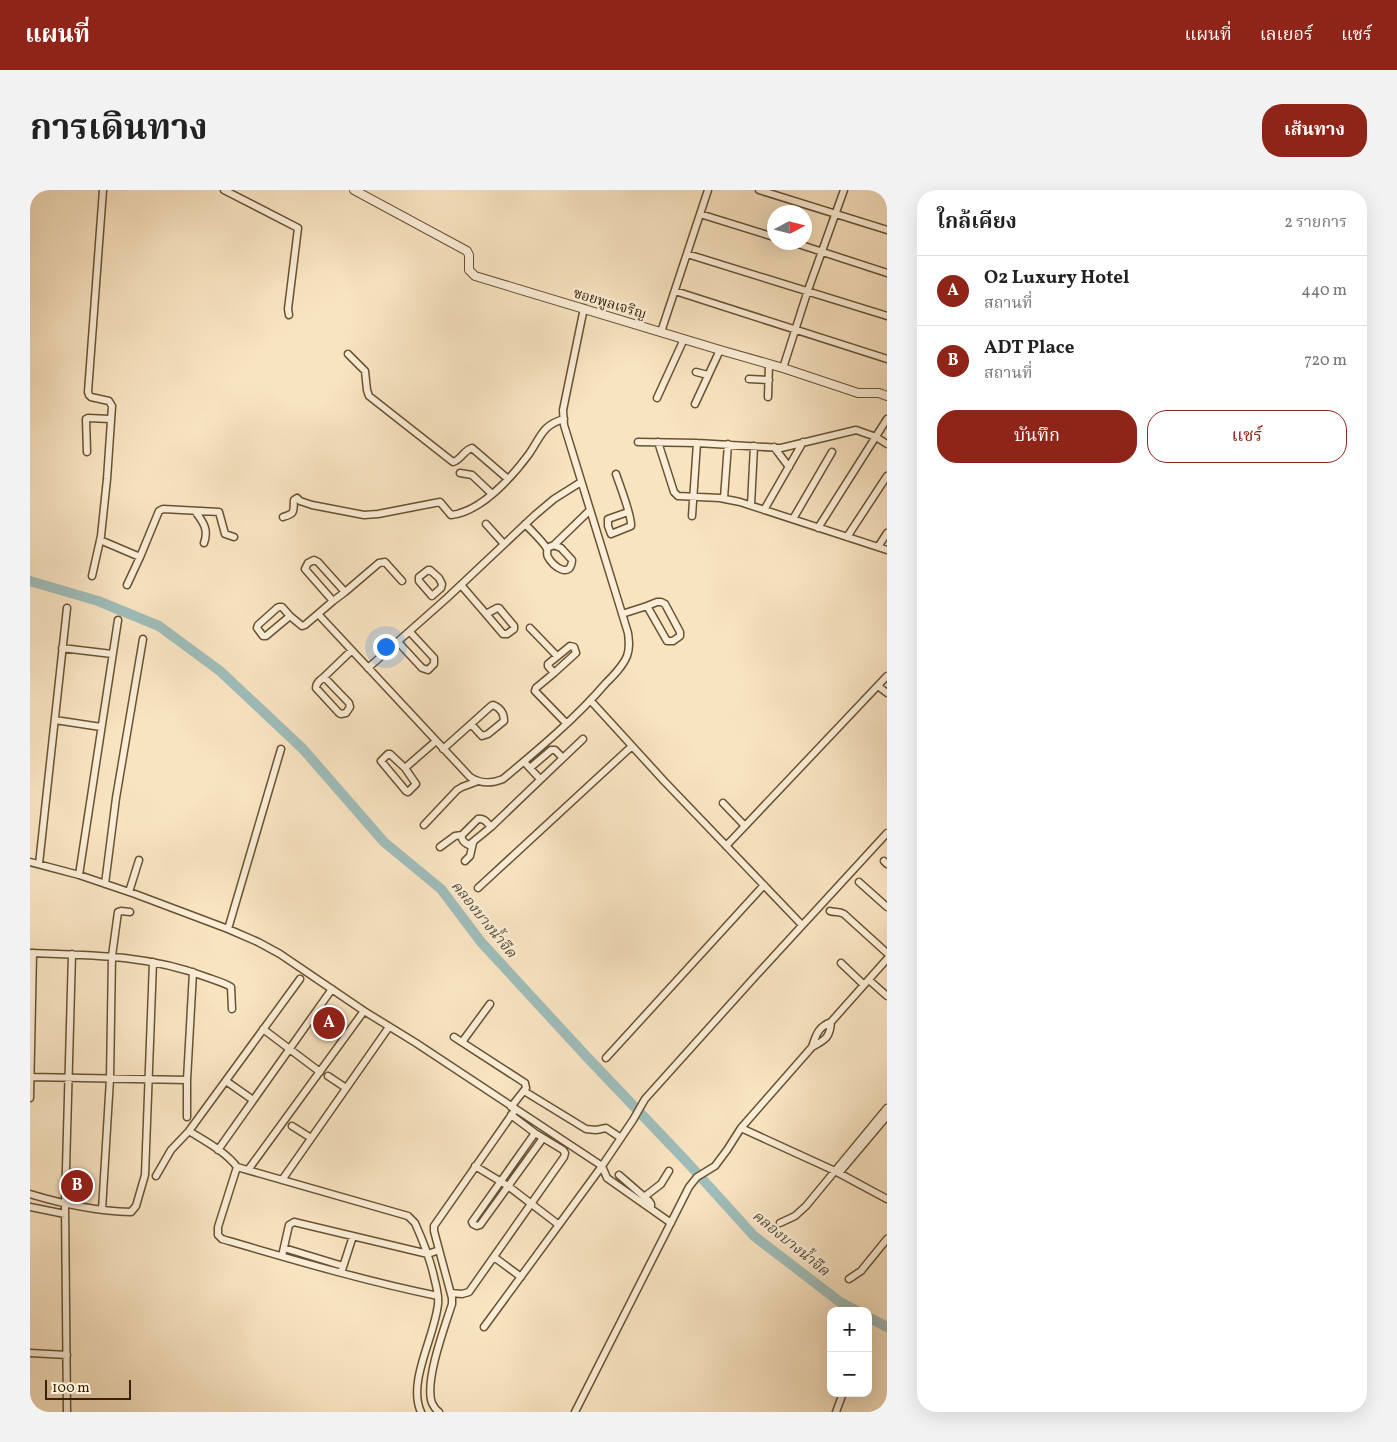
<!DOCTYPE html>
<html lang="th">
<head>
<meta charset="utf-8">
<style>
	body { margin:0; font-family:Vollkorn,"Noto Serif Thai",serif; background:#f2f2f2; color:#222 }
	.controls { position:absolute; right:15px; bottom:15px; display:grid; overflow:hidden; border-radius:10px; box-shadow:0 5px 20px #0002 }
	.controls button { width:45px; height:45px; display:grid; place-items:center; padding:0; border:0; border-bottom:1px solid #e0e0e0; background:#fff; color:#222; font:25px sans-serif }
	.compass { position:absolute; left:737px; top:15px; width:45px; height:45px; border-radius:50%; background:#fff; box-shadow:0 5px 20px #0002; rotate:83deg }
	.scale { position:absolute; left:15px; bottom:12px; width:86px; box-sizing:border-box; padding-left:5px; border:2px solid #382201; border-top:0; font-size:14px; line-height:18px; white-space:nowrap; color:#382201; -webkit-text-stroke:4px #fbedd7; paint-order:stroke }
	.you { position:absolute; left:355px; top:456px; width:18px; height:18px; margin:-12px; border:4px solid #fff; border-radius:50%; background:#1a73e8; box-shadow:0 0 0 8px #1a73e833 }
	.badge { display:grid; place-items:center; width:32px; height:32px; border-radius:50%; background:#8f2418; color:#fff; font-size:16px; font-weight:700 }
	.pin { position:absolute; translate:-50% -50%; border:2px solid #fff; box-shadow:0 1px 5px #0006 }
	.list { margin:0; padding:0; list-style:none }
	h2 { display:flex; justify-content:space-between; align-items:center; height:65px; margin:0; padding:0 20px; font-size:21px }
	h2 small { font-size:16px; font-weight:400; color:#767676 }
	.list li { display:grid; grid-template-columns:32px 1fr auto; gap:15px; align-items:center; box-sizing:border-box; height:70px; padding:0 20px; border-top:1px solid #e0e0e0 }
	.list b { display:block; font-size:19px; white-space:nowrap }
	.list p { margin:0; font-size:16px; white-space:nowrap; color:#767676 }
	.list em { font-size:16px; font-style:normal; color:#767676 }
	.actions { display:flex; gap:10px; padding:15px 20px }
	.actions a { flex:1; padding:11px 0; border:1px solid #8f2418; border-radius:20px; text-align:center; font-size:18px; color:#8f2418 }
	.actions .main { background:#8f2418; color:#fff }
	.map { position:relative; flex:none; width:857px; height:1222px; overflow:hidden; border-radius:20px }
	header { display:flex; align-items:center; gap:30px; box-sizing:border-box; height:70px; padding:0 25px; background:#8f2418; color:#fff }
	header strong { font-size:24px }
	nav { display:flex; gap:28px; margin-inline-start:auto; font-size:18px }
	.intro { display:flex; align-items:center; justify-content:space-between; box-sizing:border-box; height:120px; padding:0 30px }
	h1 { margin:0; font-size:35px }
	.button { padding:12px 22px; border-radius:20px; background:#8f2418; color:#fff; font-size:18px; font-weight:700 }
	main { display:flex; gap:30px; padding:0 30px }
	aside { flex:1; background:#fff; border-radius:20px; box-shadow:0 5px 20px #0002 }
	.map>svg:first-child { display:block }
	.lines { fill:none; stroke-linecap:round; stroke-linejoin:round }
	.river { stroke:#9fbdba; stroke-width:10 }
	.minor-casing { stroke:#685231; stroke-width:9 }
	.tertiary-casing { stroke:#685231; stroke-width:10 }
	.minor { stroke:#fbedd7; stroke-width:6 }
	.tertiary { stroke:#fbedd7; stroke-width:8 }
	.labels { text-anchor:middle; stroke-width:5; stroke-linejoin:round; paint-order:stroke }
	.street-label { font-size:14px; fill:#382201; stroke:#fbedd7 }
	.water-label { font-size:15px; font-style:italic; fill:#575038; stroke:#fbedd7 }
</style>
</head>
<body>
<header>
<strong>แผนที่</strong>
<nav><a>แผนที่</a><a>เลเยอร์</a><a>แชร์</a></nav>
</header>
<div class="intro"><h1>การเดินทาง</h1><a class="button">เส้นทาง</a></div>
<main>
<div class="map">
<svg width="857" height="1222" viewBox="0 0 857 1222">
	<rect width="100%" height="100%" fill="#f9e4c2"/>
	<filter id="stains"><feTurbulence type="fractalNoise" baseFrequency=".004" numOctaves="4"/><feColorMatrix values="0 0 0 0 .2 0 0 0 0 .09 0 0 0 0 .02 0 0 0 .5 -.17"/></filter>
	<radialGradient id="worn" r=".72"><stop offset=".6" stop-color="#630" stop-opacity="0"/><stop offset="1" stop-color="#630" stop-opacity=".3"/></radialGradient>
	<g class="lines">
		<path class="river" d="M 0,391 L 68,411 L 129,436 L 190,481 L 273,559 L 354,652 L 411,699 L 451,752 L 556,866 L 656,971 L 724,1046 L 810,1112 L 827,1121
			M 838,1127 L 857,1137"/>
		<g class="minor-casing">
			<path id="minor" d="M 194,0 L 268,38 L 258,119 L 259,125
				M 729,0 L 857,40
				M 670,24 L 744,47
				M 762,52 L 857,83
				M 657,64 L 857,126
				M 645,101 L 857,169
				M 631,142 L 678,0
				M 318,164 L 335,181 L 337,200 L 339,206 L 423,272 C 431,270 434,260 442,258 L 478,289
				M 753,178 L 778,100 L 814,0
				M 666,182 L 678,185
				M 719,189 L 739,190
				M 738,207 L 739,174
				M 627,208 L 654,149
				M 665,214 L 690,160
				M 608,252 L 667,253 L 751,258 L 826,240 L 846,247 L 857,254
				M 628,252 L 644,302 L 648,306 L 690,308 L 710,312 L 857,360
				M 744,257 L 759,277
				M 57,262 L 56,229 L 58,228 L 80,229
				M 430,283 L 442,285 L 462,304
				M 586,284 C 590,296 602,326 601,336 L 581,344 L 578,336 L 578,329 L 598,322
				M 694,308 L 698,254
				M 721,315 L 724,256
				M 734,320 L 773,252
				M 165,321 C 173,332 179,339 174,353
				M 662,326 L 667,253
				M 253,327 C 266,323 263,322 264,310 L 267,308 L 270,311 L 282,315 L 334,325 L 348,324 L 410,312 L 421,325 C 451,322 482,287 499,264 C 511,247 512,235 534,229
				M 763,329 L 802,262
				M 456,334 L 474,354
				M 495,334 C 500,339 515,354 517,359 C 518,361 516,364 518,367 C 523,377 541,389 542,370 L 531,358 L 524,355 L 517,358
				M 788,338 L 857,229
				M 817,347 L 857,286
				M 70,350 L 110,367 L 129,321 L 133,319 L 189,322 L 195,344 L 204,347
				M 524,355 L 560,320
				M 848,357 L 857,343
				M 284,370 L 288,372 L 315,402 L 303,411 L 275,379 L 278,373 Z
				M 398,380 L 400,380 L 409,388 L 412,394 L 411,398 L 402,406 L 389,391 L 389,387 Z
				M 62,386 L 71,346 L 77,289 L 82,216 L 79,211 L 61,207 L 59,205 L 58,202 L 73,0
				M 97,395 L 110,367
				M 431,395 L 456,424
				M 315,402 L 349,373 L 355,372 L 372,391
				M 627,412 L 631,412 L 635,414 L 650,442 L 650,446 L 643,451 L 637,451 L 617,416 Z
				M 249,417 L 252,417 L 260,426 L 236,446 L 233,446 L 227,438 L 228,435 L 247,418 Z
				M 467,418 L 469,418 L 484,436 L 484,439 L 477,444 L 473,444 L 456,424 Z
				M 288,424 L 440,587 C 451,594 461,594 473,589 C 509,559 546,528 576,493 C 584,485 593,476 597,466 C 600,458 599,451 598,443 L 534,235 L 533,220 L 554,118
				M 592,424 L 617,416
				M 260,426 L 272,436 L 275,435 L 303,411
				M 500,438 L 527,466
				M 368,452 L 392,478 L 398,480 L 404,474 L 404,468 L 380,442
				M 540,456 L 544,457 L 546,463 L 524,483 L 518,476 L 518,474 Z
				M 32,458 L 82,464
				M 338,478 L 417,408 L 505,325 L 524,309 L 551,292
				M 524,483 L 506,498 L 505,501 L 536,533
				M 294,487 L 319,513 L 320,517 L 316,523 L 311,524 L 309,523 L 286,498 C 286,493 290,490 294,487 Z
				M 294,487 L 321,461
				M 848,496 L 857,503
				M 561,511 L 634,591 L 772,735
				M 463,515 C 471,518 474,524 474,531 L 458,544 L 452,546 L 441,534 L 461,516 Z
				M 25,530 L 71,537
				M 413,559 L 441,534
				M 533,568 L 553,549
				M 497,575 L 510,589
				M 375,578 L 386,594 L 378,602 L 376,601 L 351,571 L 358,564 L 360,564 L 375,578 L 406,551
				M 693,613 L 715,636
				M 394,635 L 427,600 L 432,597 L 448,591
				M 461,637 L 533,568 L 525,560 L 521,560 L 500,578
				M 696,656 L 857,486
				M 410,657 L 425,646 L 432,645 L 448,629 C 455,628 457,633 461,637 L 439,655 L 437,654 C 434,652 431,650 432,645
				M 435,671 L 440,666 L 443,653
				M 854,671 L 857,674
				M 0,672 L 49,685 L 105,704 L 198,739 L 228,752 L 250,764 L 334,821 L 386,853 L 572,976 L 577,988 L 641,1033
				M 9,674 L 37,418
				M 49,685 L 88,430
				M 829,692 L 857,717
				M 75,694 L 86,608 L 113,449
				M 448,698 L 602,556
				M 99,702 L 109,670
				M 800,721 C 805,723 809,721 814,724 L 857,763
				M 198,739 L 251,559
				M 0,763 C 60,765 119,765 176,787 C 184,790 193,792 201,797 L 202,819
				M 811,773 L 834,795
				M 839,790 L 857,806
				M 233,839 L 290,882
				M 424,847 L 495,893 L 496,898 L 481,917
				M 432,852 L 460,814
				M 782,857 C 786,845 788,837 801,832 L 857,769
				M 576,868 L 734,695
				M 298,886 L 316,898
				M 0,887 L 157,890
				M 196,891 L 223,910
				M 494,901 L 556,939 L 566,940 L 576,938 L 591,948
				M 0,908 L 3,763
				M 157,927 L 157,890 L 163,782
				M 262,936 L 281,948
				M 711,938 L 805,981 L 857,1009
				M 159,941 C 175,951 196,962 207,977 L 378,1026 L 385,1033 C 393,1051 400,1068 404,1087 C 406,1096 409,1104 408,1114 C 405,1146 377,1192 391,1222
				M 505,943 L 442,1032 L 443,1034 L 447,1036 L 450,1035 L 513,948
				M 188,960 L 302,799
				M 445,976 L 478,996 L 529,1035
				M 207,977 L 188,1037 L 188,1045 L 192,1049 C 264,1070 335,1091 408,1106
				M 218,980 L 334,821
				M 809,983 L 857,926
				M 589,985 L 619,1011 L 621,1014 L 621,1019
				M 126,986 L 141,960 L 159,941 L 270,789
				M 252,990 L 359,837
				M 0,1004 C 33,1014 66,1021 101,1022 L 106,1016 L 115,985 L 123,772
				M 614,1007 L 631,994 L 639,981
				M 0,1017 L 35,1024
				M 72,1020 L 80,889 L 82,766 L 88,722 L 91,721 L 100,722
				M 750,1033 L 765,1026 L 776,1016 L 857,918
				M 254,1058 L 313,1076
				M 252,1066 L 259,1035 L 264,1032 L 398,1064 L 409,1060
				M 464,1067 L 491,1087
				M 312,1080 L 323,1046
				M 819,1089 L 831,1081 L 857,1049
				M 421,1103 L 432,1104 L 439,1102 L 534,967 L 535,963 L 533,960 L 505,943 L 481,925
				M 454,1137 L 572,976 L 603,930 L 615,909 L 722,790 L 857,643
				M 0,1163 L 37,1165
				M 37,1222 L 35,1014 L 42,764
				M 409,1222 C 406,1220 404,1217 402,1213 C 394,1192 415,1136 422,1114 L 422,1108 L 404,1041 L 404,1036 L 485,920
				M 545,1222 L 659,997 L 667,987 L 685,976 L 697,960 L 711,938 L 782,857 C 795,850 800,848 801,832
				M 806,1222 L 813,1203"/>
		</g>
		<g class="tertiary-casing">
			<path id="tertiary" d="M 324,0 L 437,61 L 439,65 L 439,80 L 445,86 L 690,160 L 753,178 L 828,203 L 849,203 L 857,206"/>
		</g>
		<use href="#minor" class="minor"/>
		<use href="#tertiary" class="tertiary"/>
	</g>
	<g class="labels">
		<g class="street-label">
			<text transform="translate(580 113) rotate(17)" y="5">ซอยพูลเจริญ</text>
		</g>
		<g class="water-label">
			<text transform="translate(454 729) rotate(51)" y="5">คลองบางน้ำจืด</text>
			<text transform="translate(761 1053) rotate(39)" y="5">คลองบางน้ำจืด</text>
		</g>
	</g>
	<rect width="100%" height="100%" filter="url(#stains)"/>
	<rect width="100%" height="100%" fill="url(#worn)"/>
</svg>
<div class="controls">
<button>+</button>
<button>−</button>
</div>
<svg class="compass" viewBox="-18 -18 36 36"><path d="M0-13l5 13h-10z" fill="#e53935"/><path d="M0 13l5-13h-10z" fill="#767676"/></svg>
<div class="scale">100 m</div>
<div class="you"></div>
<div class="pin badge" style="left:299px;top:833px">A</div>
<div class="pin badge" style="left:47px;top:996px">B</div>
</div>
<aside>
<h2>ใกล้เคียง<small>2 รายการ</small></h2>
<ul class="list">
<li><span class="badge">A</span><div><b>O2 Luxury Hotel</b><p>สถานที่</p></div><em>440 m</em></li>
<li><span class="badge">B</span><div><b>ADT Place</b><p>สถานที่</p></div><em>720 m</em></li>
</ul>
<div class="actions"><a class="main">บันทึก</a><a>แชร์</a></div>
</aside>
</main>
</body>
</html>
